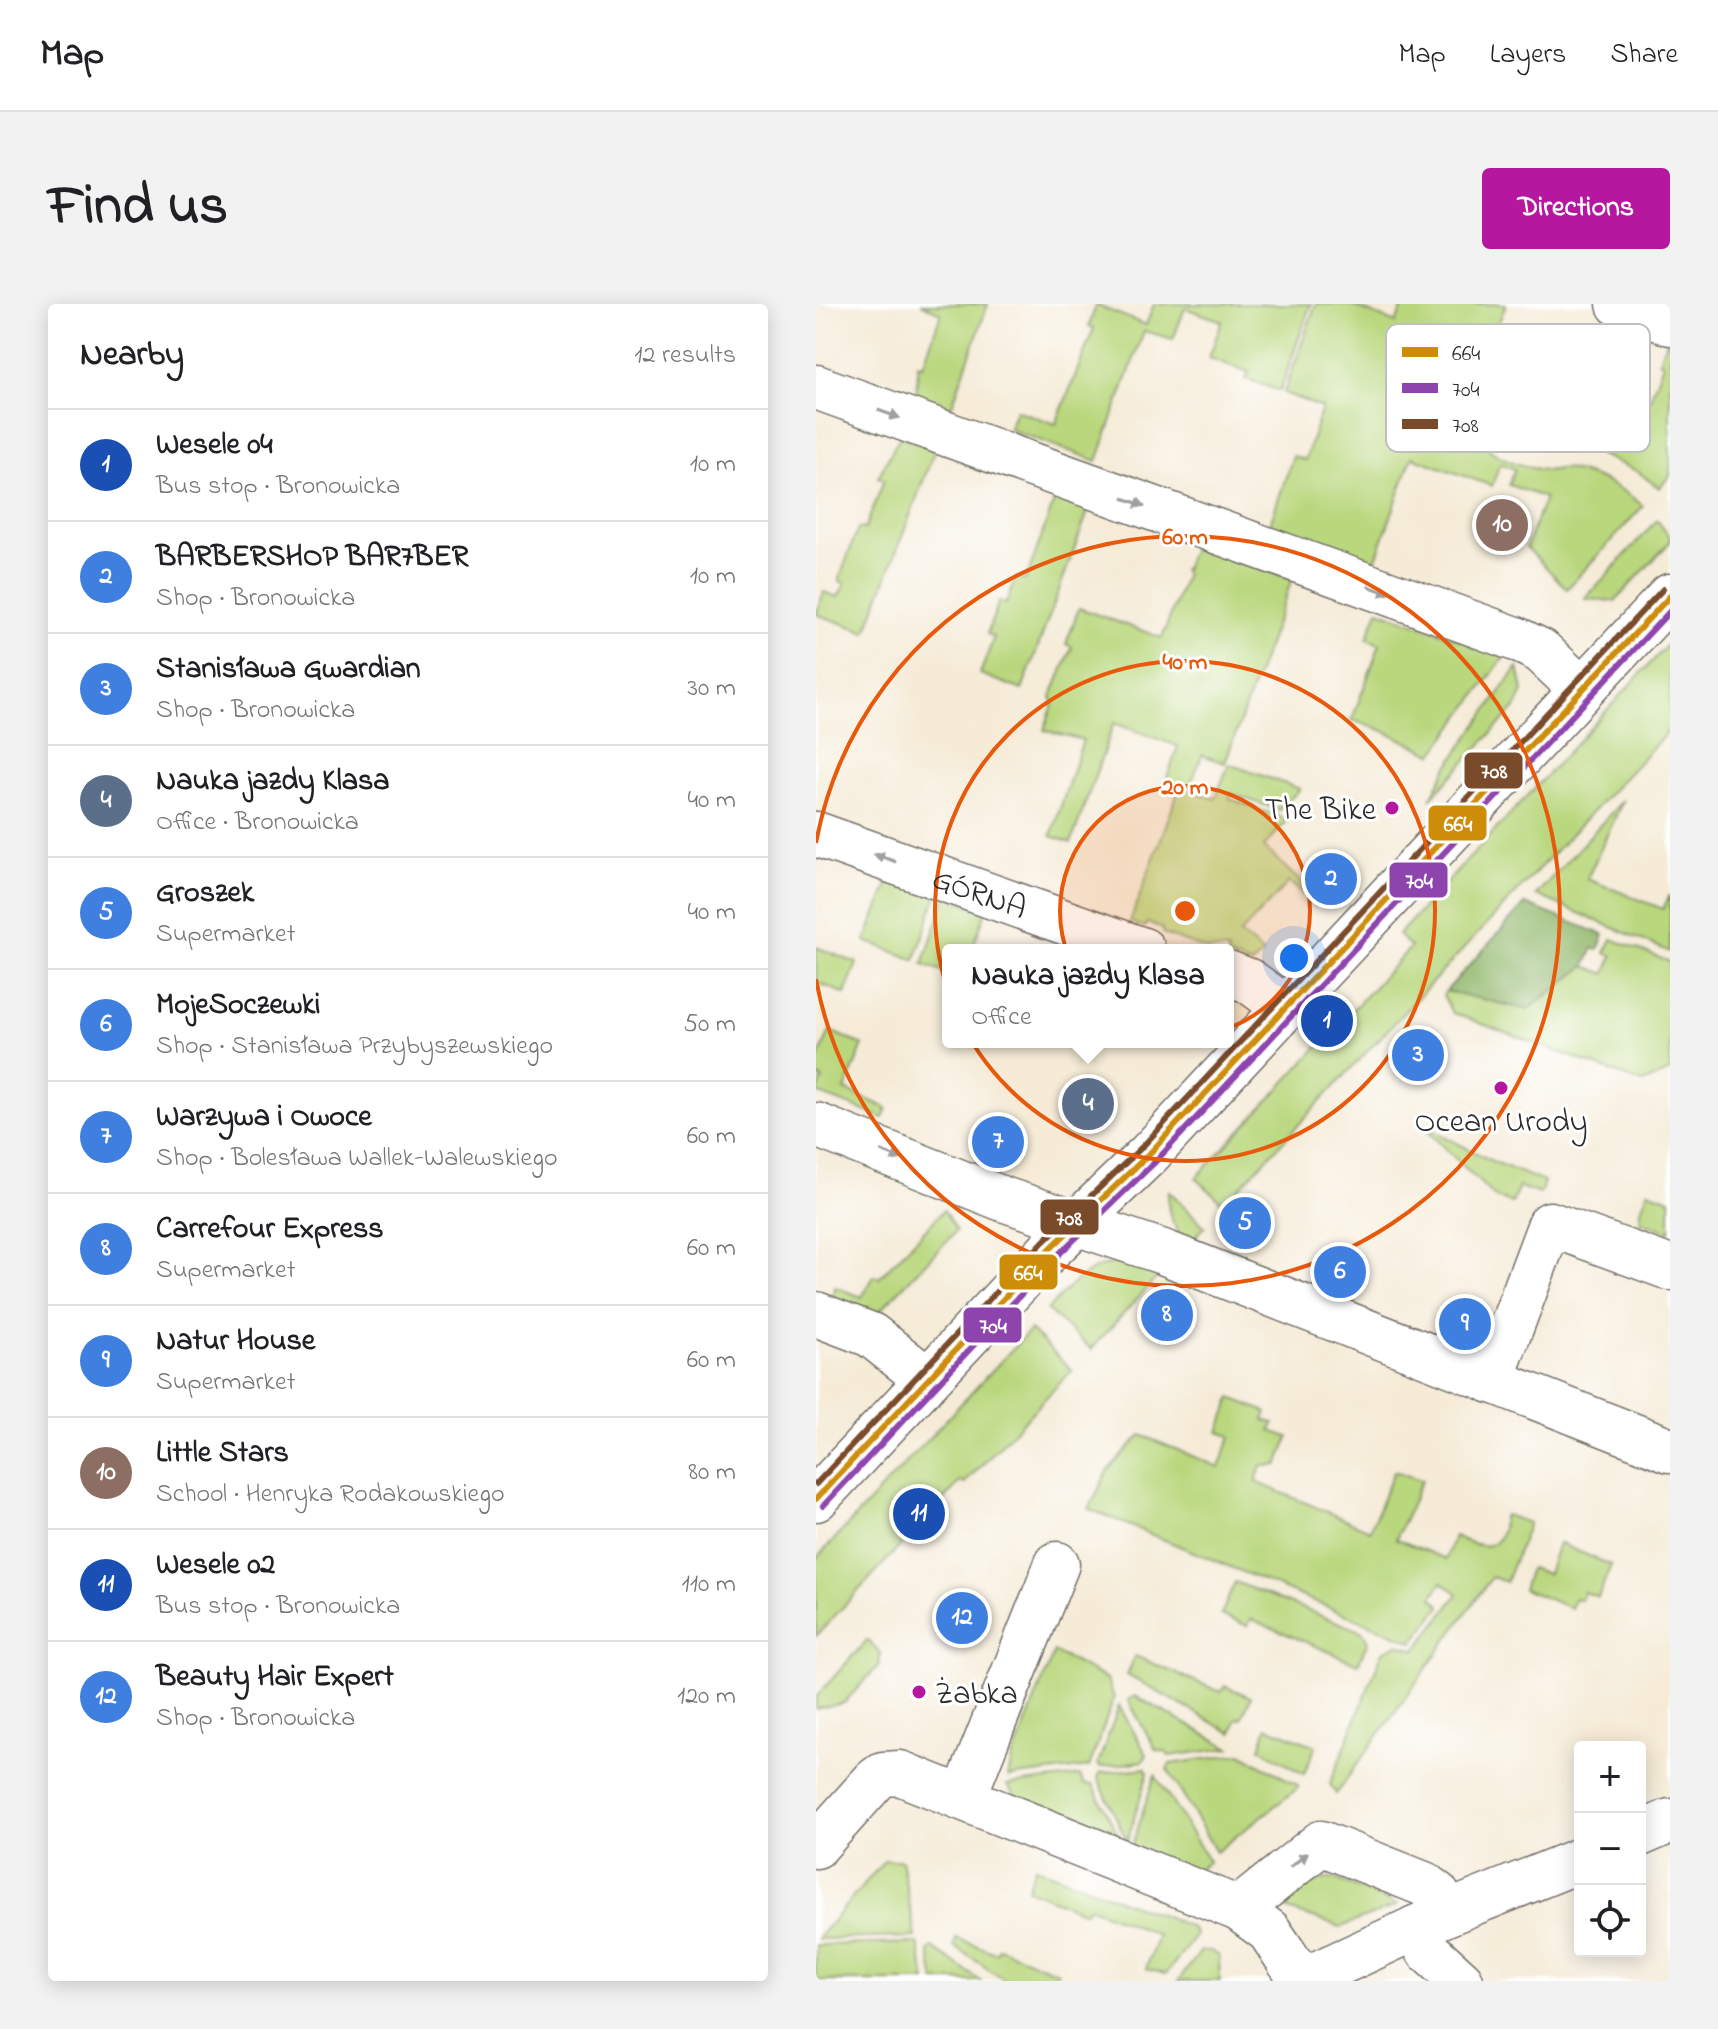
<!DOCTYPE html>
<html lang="en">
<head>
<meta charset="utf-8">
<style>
	body { margin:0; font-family:"Indie Flower",sans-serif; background:#f2f2f2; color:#202124 }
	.controls { position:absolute; right:24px; bottom:24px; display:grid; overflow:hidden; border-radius:8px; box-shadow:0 4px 20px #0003 }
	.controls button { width:72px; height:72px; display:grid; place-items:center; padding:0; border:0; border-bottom:2px solid #e0e0e0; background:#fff; color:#202124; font:40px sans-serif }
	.you { position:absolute; left:478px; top:654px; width:28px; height:28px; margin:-20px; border:6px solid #fff; border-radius:50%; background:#1a73e8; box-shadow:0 0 0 12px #1a73e833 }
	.badge { display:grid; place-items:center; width:52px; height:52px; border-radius:50%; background:#b5179e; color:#fff; font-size:26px; font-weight:700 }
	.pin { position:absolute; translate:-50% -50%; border:4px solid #fff; box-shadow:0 2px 8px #0006 }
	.popup { position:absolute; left:126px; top:640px; width:292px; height:104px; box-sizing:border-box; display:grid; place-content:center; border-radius:8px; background:#fff; filter:drop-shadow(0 2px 6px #0005); font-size:26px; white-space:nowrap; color:#757577 }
	.popup b { font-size:30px; color:#202124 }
	.popup::after { content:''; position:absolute; left:50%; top:100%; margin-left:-16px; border:16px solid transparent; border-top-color:#fff }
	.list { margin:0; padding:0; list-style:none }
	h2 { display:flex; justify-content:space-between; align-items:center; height:104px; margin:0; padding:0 32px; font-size:34px }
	h2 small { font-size:26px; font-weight:400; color:#757577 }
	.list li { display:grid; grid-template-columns:52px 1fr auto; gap:24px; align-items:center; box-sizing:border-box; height:112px; padding:0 32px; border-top:2px solid #e0e0e0 }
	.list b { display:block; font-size:30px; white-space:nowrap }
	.list p { margin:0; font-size:26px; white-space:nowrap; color:#757577 }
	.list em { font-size:26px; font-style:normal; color:#757577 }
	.icon { flex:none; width:44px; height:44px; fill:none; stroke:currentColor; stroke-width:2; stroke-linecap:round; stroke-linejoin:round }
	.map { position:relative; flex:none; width:854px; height:1677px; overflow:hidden; border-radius:8px }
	header { display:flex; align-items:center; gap:48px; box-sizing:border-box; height:112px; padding:0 40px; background:#fff; border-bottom:2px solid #e0e0e0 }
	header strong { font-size:38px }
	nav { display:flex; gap:44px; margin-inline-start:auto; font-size:28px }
	.intro { display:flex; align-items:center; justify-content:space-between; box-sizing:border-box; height:192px; padding:0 48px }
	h1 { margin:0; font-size:56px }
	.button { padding:20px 36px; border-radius:8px; background:#b5179e; color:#fff; font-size:28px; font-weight:700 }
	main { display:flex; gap:48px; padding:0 48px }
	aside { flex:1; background:#fff; border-radius:8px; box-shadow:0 4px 20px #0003 }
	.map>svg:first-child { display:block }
	.green { fill:#b9d77d; stroke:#728154; stroke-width:2 }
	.forest { fill:#92b86c; stroke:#5e724c; stroke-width:2 }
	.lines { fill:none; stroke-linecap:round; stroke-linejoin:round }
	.street-casing { stroke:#726e67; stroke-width:47 }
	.secondary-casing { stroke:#726e67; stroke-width:47 }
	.street { stroke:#fff; stroke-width:44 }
	.secondary { stroke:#fff; stroke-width:44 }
	.bus-1-casing { stroke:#fff; stroke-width:12 }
	.bus-2-casing { stroke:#fff; stroke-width:12 }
	.bus-3-casing { stroke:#fff; stroke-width:12 }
	.bus-1 { stroke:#ce8d09; stroke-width:6 }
	.bus-2 { stroke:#8e44ad; stroke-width:6 }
	.bus-3 { stroke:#7a4b2a; stroke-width:6 }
	.oneway { fill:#a0a0a0 }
	.ring { fill:none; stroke:#e8590c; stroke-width:4 }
	.poi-dot { fill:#b5179e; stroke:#fff; stroke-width:3 }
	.labels { text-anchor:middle; stroke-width:6; stroke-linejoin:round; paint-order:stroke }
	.poi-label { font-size:32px; fill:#2b2b2b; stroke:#fff; text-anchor:end }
	.street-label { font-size:32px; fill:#2b2b2b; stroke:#fff }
	.key { fill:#fff; stroke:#bfbfbf; stroke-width:2 }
	.key-label { font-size:22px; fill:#2b2b2b }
	.centre { fill:#e8590c; stroke:#fff; stroke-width:4 }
	.ring-label { font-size:24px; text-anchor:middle; font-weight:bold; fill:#e8590c; stroke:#fff; stroke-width:6; stroke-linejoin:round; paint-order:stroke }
	.line-badge { stroke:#fff; stroke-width:3 }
	.badge-label { font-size:22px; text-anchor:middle; font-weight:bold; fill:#fff }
</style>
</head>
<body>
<header>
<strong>Map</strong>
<nav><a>Map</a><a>Layers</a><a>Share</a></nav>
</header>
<div class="intro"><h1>Find us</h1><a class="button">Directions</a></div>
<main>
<aside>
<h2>Nearby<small>12 results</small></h2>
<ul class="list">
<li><span class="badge" style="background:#1a4fb4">1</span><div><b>Wesele 04</b><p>Bus stop · Bronowicka</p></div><em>10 m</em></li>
<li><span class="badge" style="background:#3f7fe0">2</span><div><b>BARBERSHOP BAR7BER</b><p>Shop · Bronowicka</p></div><em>10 m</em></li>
<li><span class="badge" style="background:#3f7fe0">3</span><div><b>Stanisława Gwardian</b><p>Shop · Bronowicka</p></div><em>30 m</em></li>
<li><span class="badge" style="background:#5c6f8a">4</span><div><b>Nauka jazdy Klasa</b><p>Office · Bronowicka</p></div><em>40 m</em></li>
<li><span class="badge" style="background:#3f7fe0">5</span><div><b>Groszek</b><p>Supermarket</p></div><em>40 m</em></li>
<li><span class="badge" style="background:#3f7fe0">6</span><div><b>MojeSoczewki</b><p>Shop · Stanisława Przybyszewskiego</p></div><em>50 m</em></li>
<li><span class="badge" style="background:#3f7fe0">7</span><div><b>Warzywa i Owoce</b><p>Shop · Bolesława Wallek-Walewskiego</p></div><em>60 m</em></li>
<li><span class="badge" style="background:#3f7fe0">8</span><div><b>Carrefour Express</b><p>Supermarket</p></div><em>60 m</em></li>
<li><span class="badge" style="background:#3f7fe0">9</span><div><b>Natur House</b><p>Supermarket</p></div><em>60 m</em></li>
<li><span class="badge" style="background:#8d6e63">10</span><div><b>Little Stars</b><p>School · Henryka Rodakowskiego</p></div><em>80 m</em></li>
<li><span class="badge" style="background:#1a4fb4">11</span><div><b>Wesele 02</b><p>Bus stop · Bronowicka</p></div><em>110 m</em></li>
<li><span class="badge" style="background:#3f7fe0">12</span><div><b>Beauty Hair Expert</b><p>Shop · Bronowicka</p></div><em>120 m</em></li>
</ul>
</aside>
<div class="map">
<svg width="854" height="1677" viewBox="0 0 854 1677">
	<rect width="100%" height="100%" fill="#fff"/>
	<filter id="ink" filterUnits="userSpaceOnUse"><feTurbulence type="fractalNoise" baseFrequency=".0125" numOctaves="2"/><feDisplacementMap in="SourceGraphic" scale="16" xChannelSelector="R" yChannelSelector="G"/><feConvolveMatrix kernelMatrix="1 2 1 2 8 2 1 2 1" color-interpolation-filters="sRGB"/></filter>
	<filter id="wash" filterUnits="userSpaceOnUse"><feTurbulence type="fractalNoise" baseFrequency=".006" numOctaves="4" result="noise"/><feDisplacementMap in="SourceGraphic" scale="32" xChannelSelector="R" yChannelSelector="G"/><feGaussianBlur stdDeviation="1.8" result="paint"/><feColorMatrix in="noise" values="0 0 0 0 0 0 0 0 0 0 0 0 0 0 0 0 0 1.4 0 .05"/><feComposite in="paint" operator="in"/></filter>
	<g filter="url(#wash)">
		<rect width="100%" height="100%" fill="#f5ebd7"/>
		<path class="green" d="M 105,0 L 172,0 L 135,104 L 100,92 L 102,60 L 107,61 L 125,9 Z
			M 338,0 L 495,0 L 464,87 L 430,75 L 433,68 L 393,54 L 406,17 L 369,4 L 357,35 L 328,27 L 281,157 L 193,125 L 200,106 L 240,120 L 278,24 L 273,22 L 280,1 L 330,21 Z
			M 500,0 L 532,0 L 580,19 L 588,0 L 690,0 L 669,54 L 634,41 L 622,71 L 648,83 C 649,137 676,157 727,166 C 736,168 743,163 751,165 C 781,172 804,182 827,202 L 751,285 L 710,243 L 729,194 L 693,181 L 699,165 L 684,159 L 676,182 L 596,153 L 557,263 L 491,239 L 491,234 L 454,220 L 477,152 L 489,156 L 506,104 L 468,89 Z
			M 850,37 L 854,39 L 854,172 L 843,184 L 821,167 L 782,150 L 800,103 L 807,106 L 814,88 L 834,95 L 847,59 L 843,57 Z
			M 84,132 L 119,145 L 50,328 L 0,310 L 8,288 L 22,293 L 29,280 L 23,276 L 42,224 L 49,225 L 68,176 L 62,173 Z
			M 241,189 L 274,202 L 206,386 L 164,370 L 178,333 L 171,330 L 183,297 L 190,300 L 200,274 L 210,276 Z
			M 841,216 L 854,233 L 854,238 L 799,297 L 769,295 Z
			M 378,239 L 476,275 L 409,459 L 386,451 L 373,485 L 399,495 L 413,460 L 484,485 L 463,506 L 414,489 L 414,495 L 472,516 L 448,543 L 492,585 L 487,590 L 473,578 L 424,630 L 447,649 L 436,661 L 412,653 L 412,646 L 392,646 L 347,630 L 346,624 L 331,619 L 329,623 L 314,618 L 361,491 L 347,486 L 362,442 L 298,419 L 255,539 L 235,532 L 267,436 L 228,426 L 238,398 L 235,394 L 256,343 L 250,340 L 263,304 L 346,334 L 370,270 L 367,268 Z
			M 562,306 L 689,352 L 617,450 L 566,426 L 536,416 L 564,340 L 551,335 Z
			M 854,338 L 854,425 L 408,900 L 380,874 L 595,643 L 582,631 Z
			M 702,363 L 707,387 L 700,403 L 614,495 L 632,462 Z
			M 807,496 L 771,575 L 847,605 L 854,591 L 854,648 L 720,591 Z
			M 75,573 L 121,590 L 99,656 L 49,637 Z
			M 130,592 L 170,607 L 156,646 L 132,646 L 132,669 L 107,660 Z
			M 796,635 L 854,658 L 854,767 L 827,779 L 636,709 L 627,691 L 630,687 L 712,705 L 769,662 L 789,670 L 797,652 L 789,649 Z
			M 0,643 L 41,659 L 29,690 L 0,678 Z
			M 14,727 L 47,741 L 29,786 L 71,804 L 67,814 L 1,789 L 7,775 L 0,772 L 0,760 Z
			M 604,820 L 676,857 L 728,878 L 724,890 L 703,883 L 696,899 L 680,894 Z
			M 353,887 L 389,923 L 373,939 C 358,927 349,907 353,887 Z
			M 832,887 L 854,895 L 854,928 L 824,917 L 825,906 Z
			M 128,906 L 140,927 L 52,1019 L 15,1001 L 19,983 L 46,993 L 58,972 L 63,974 Z
			M 300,959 L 345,969 L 275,1045 L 231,1006 C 252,984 269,963 300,959 Z
			M 214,1026 L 256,1066 L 148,1180 L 145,1177 L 0,1332 L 0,1255 Z
			M 415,1094 L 451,1108 L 448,1116 L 458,1119 L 455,1127 L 473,1133 L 462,1161 L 445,1162 L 440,1178 L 554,1226 L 578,1167 L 606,1176 L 580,1235 L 630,1255 L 638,1232 C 663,1244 687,1251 687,1213 L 689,1211 L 713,1219 L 690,1278 L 676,1273 L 520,1490 L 514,1480 L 567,1347 L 582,1340 L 600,1346 L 642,1290 L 626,1278 L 616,1293 L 625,1302 L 597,1338 L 273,1205 L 292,1166 L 325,1131 L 403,1163 L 415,1132 L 403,1128 Z
			M 742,1239 L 795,1261 L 782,1293 L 768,1288 L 765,1296 L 759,1294 L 755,1304 L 707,1285 L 714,1264 L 732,1270 Z
			M 419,1278 L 547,1328 L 552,1337 L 542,1360 L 435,1315 L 432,1322 L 405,1311 Z
			M 51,1336 L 65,1349 L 63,1361 L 28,1399 L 0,1405 L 0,1393 Z
			M 238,1348 L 291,1375 L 298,1394 L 273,1463 L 192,1473 L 196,1455 Z
			M 319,1352 L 405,1388 L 409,1382 L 435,1393 L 425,1415 L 421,1414 L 416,1429 L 311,1371 Z
			M 319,1392 L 414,1444 L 353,1452 L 350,1448 L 340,1446 L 312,1396 Z
			M 303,1402 L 331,1451 L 327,1457 L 284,1463 L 282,1460 Z
			M 451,1423 L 500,1442 L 488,1470 L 444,1444 Z
			M 425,1450 L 482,1481 L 482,1484 L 400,1548 L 352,1466 L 354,1460 Z
			M 329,1464 L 332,1469 L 311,1537 L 282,1475 L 284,1469 Z
			M 339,1471 L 393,1557 L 378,1569 L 315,1544 Z
			M 264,1472 L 268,1480 L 277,1481 L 307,1541 L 199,1492 L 191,1481 Z
			M 69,1556 L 85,1556 L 100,1633 L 1,1635 Z
			M 219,1563 L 375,1623 L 380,1631 L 350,1670 L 330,1665 L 342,1631 L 272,1603 L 269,1608 L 211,1585 Z
			M 509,1575 L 520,1575 L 582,1601 L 525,1623 L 472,1606 L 471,1600 C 481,1588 494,1579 509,1575 Z
			M 140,1634 L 180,1649 L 183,1644 L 242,1668 L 238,1677 L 190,1677 L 138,1642 Z
			M 102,1639 L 110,1677 L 0,1677 L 0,1641 Z
			M 117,1644 L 165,1677 L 119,1677 L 113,1647 Z
			M 385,1647 L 395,1647 L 403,1652 L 404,1677 L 362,1677 Z"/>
		<path class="forest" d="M 709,600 L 788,631 L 782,646 L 777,644 L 769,662 L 712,706 L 630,687 Z"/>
	</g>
	<g filter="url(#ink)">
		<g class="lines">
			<g class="street-casing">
				<g id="street">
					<path d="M 803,0 L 854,19"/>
					<path d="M 0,83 L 700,335 L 725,347 L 766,386"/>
					<path id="s1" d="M 0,530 L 327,646"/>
					<path d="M 412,669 L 433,677 L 470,704"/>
					<path d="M 0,821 L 187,895 L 347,948 L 854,1146"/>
					<path d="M 0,1010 L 55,1031 L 111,1075"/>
					<path d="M 675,1077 L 734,920 L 854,964"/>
					<path d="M 148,1493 L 241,1260"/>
					<path d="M 824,1530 L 854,1517"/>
					<path d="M 0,1542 L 59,1476 L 67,1470 L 84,1469 L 423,1605 L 453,1627 L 486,1676"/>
					<path d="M 423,1605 L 505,1539 L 608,1580 L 621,1590 L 632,1609"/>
					<path d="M 599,1624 L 613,1648 L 645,1677"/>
					<path d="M 485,1677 L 632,1609 L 764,1556"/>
				</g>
			</g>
			<g class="secondary-casing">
				<path id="secondary" d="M 0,1195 L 234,945 L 333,850 L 854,292"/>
			</g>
			<use href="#street" class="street"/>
			<use href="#secondary" class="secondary"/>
			<g class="bus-1-casing">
				<path id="bus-1" d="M 0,1195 L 234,945 L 333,850 L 854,292"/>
			</g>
			<g class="bus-2-casing">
				<path id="bus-2" d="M 7,1202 L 241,952 L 340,857 L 854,307"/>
			</g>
			<g class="bus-3-casing">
				<path id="bus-3" d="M 0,1180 L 227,938 L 326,843 L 847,285"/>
			</g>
			<use href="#bus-1" class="bus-1"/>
			<use href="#bus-2" class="bus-2"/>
			<use href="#bus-3" class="bus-3"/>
		</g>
		<defs><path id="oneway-solid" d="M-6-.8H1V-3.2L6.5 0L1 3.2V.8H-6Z" transform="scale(2)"/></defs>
		<g class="oneway">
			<use href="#oneway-solid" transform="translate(73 110) rotate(20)"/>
			<use href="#oneway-solid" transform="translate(318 198) rotate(20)"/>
			<use href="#oneway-solid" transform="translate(563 286) rotate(19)"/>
			<use href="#oneway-solid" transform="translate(69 554) rotate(-161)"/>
			<use href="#oneway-solid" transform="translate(75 851) rotate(22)"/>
			<use href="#oneway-solid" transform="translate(483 1556) rotate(-39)"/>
		</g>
	</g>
	<circle cx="369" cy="607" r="125" fill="#e8590c" fill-opacity=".12"/>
	<g class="ring">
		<circle cx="369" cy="607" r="125"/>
		<circle cx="369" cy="607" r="250"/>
		<path d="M0 539A375 375 0 1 1 0 675"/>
	</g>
	<g class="poi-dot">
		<circle cx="576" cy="504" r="8"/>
		<circle cx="685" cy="784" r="8"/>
		<circle cx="103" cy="1388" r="8"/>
	</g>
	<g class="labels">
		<g class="poi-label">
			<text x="560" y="515">The Bike</text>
			<text x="685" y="827" text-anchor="middle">Ocean Urody</text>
			<text x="119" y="1399" text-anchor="start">Żabka</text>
		</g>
		<g class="street-label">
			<text dy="11" stroke="none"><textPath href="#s1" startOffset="174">GÓRNA</textPath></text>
		</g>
	</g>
	<rect x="570" y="20" width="264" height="128" rx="12" class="key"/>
	<rect x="586" y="43" width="36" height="10" fill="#ce8d09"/>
	<rect x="586" y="79" width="36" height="10" fill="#8e44ad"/>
	<rect x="586" y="115" width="36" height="10" fill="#7a4b2a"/>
	<g class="key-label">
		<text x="636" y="56">664</text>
		<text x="636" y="92">704</text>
		<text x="636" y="128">708</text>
	</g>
	<circle cx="369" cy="607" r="12" class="centre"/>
	<g class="ring-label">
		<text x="369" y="240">60 m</text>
		<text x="369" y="365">40 m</text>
		<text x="369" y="490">20 m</text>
	</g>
	<g class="line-badge">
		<rect x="647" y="447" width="61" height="39" rx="8" fill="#7a4b2a"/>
		<rect x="611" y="500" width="61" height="38" rx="8" fill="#ce8d09"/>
		<rect x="572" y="557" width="61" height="38" rx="8" fill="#8e44ad"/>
		<rect x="223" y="894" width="61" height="38" rx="8" fill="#7a4b2a"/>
		<rect x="182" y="949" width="61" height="38" rx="8" fill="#ce8d09"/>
		<rect x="146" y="1002" width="61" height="38" rx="8" fill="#8e44ad"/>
	</g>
	<g class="badge-label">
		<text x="678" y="474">708</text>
		<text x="642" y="527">664</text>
		<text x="603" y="584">704</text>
		<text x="253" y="921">708</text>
		<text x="212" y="976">664</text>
		<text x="177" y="1029">704</text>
	</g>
</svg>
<div class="controls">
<button>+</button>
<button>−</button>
<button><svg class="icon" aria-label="locate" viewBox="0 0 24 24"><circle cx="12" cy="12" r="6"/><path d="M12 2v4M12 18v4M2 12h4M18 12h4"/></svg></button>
</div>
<div class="you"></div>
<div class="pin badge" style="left:511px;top:717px;background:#1a4fb4">1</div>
<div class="pin badge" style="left:515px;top:575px;background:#3f7fe0">2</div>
<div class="pin badge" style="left:602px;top:751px;background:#3f7fe0">3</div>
<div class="pin badge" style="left:272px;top:800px;background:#5c6f8a">4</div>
<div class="popup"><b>Nauka jazdy Klasa</b>Office</div>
<div class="pin badge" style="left:429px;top:919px;background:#3f7fe0">5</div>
<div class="pin badge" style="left:524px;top:968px;background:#3f7fe0">6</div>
<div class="pin badge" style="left:182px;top:838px;background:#3f7fe0">7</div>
<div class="pin badge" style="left:351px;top:1011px;background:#3f7fe0">8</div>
<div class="pin badge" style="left:649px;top:1020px;background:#3f7fe0">9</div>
<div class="pin badge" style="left:686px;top:221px;background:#8d6e63">10</div>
<div class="pin badge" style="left:103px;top:1210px;background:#1a4fb4">11</div>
<div class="pin badge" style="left:146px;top:1314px;background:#3f7fe0">12</div>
</div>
</main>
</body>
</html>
